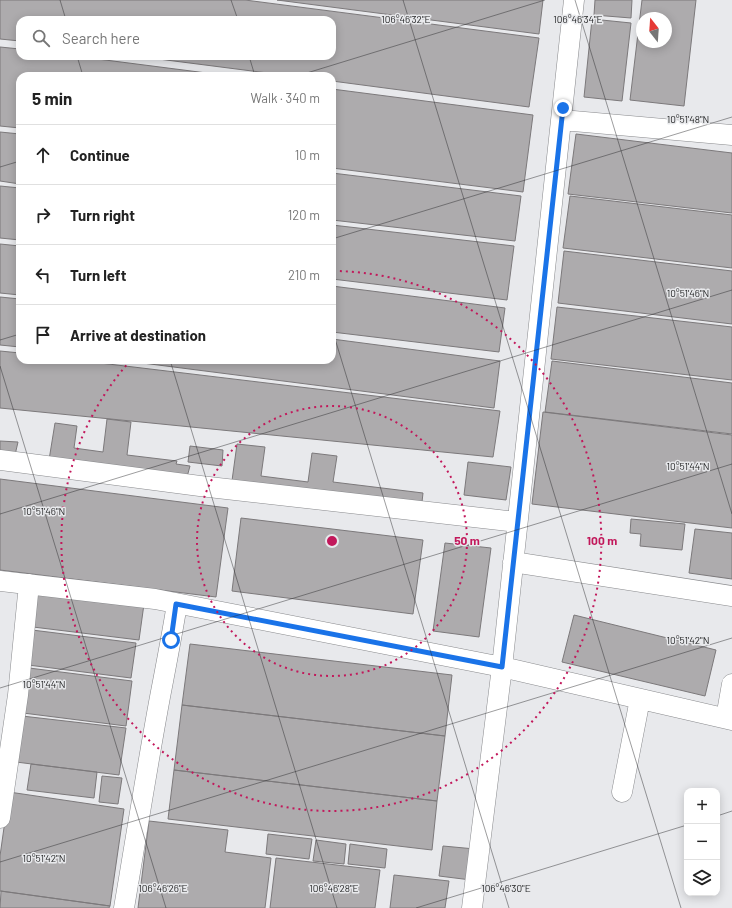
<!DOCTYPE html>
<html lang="en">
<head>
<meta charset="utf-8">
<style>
	body { margin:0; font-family:Barlow,sans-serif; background:#f2f2f2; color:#222 }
	.controls { position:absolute; right:12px; bottom:12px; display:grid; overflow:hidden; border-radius:8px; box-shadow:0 2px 10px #0003 }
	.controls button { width:36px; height:36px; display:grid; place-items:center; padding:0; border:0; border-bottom:1px solid #e0e0e0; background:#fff; color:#222; font:20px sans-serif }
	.compass { position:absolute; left:636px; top:12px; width:36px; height:36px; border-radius:50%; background:#fff; box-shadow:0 2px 10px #0003; rotate:343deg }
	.stop { position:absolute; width:12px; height:12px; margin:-9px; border:3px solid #1a73e8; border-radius:50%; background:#fff }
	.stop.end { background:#1a73e8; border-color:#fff; box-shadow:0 1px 4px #0008 }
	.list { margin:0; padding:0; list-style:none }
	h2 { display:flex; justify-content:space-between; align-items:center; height:52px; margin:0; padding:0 16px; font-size:17px }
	h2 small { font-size:13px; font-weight:400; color:#767676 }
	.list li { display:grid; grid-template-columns:26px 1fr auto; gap:12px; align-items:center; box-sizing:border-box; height:60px; padding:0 16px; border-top:1px solid #e0e0e0 }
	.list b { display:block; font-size:15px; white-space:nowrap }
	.list em { font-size:13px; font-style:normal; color:#767676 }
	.icon { flex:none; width:22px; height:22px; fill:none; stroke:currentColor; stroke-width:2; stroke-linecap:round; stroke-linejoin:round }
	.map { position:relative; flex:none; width:732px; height:908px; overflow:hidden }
	.search { position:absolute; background:#fff; box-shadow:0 2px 10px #0003; left:16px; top:16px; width:320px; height:44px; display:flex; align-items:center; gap:10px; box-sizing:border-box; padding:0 14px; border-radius:12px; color:#767676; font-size:15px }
	.panel { position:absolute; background:#fff; box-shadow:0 2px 10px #0003; left:16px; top:72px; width:320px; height:292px; border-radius:12px }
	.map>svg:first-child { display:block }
	.building { fill:#adabad; stroke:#7c797b; fill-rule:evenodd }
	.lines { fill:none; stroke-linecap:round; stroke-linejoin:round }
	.minor-casing { stroke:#898a8d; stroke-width:21 }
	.minor { stroke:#fff; stroke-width:20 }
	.route { stroke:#1a73e8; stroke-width:5 }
	.ticks { fill:none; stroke:#252627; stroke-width:1; stroke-opacity:0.45 }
	.ring { fill:none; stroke:#c2185b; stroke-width:2; stroke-dasharray:2 4 }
	.ticks-label { font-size:10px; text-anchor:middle; fill:#252627; stroke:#e8e9ec; stroke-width:3; stroke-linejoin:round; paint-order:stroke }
	.centre { fill:#c2185b; stroke:#e8e9ec; stroke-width:2 }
	.ring-label { font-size:12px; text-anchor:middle; font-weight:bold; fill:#c2185b; stroke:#e8e9ec; stroke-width:3; stroke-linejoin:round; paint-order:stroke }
</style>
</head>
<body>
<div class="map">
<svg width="732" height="908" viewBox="0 0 732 908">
	<rect width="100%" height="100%" fill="#e8e9ec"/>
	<path class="building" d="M 0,0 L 245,0 L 539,38 L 529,107 L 332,81 L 332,76 L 291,76 L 135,56 L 332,56 L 332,20 L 20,20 L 20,41 L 0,39 Z
		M 277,0 L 543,0 L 539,34 Z
		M 595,0 L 632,0 L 631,18 L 594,15 Z
		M 642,0 L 696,0 L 684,106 L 630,100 ZM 642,18 L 666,18 L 666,42 L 642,42 Z
		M 592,19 L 631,23 L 622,101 L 584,97 Z
		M 0,47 L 20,49 L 20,56 L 74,56 L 230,76 L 20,76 L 20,128 L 0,126 Z
		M 332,89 L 533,115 L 523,192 L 332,168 Z
		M 0,132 L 20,134 L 20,184 L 0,181 Z
		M 576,134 L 732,153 L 732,213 L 568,194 Z
		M 332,173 L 521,196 L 515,241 L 332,220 Z
		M 0,186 L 20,188 L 20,240 L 0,238 Z
		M 570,196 L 732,215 L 732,268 L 563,248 Z
		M 332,225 L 514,246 L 507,300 L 332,279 Z
		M 0,244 L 20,246 L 20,295 L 0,293 Z
		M 564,251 L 732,271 L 732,324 L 558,303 Z
		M 332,286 L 505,308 L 499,352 L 332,332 Z
		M 0,297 L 20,299 L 20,347 L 0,345 Z
		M 557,307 L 732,327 L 732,380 L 551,359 Z
		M 332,339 L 500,361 L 494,408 L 119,360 L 332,360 Z
		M 0,351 L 20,353 L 20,360 L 75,360 L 500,411 L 493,457 L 0,408 Z
		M 552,361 L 732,383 L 732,434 L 545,412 Z
		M 543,412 L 732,435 L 732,528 L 532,504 Z
		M 107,419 L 131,422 L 127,455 L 177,461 L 176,464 L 190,466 L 187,477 L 49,460 L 55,423 L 77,426 L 74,448 L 103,452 Z
		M 0,441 L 18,442 L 15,455 L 0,454 Z
		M 237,444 L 265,447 L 261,476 L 308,482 L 312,453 L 337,456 L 333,482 L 423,493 L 421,511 L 231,488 Z
		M 190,446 L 223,450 L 222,466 L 188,462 Z
		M 468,462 L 511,467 L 506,500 L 464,495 Z
		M 0,479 L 228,508 L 216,597 L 0,570 Z
		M 241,518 L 423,540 L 413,614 L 232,591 Z
		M 631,519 L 685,524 L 682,550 L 640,546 L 641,534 L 630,533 Z
		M 695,529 L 732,533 L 732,579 L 689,573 Z
		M 445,543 L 491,548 L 479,637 L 433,631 Z
		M 37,591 L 144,604 L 139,640 L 33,627 Z
		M 574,615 L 716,650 L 705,696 L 562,662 Z
		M 32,630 L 136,643 L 131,678 L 28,665 Z
		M 190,644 L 452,675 L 445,736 L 182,705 Z
		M 29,668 L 132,681 L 126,726 L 23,713 Z
		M 182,705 L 445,736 L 437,801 L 174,770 Z
		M 22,716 L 126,728 L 119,775 L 16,762 Z
		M 31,764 L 97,772 L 94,798 L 27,790 Z
		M 174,770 L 437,801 L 432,850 L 168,819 Z
		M 102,776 L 122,778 L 118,804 L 99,802 Z
		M 9,792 L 124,809 L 110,906 L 0,891 L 0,856 Z
		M 149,821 L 228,830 L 225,852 L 271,858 L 265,908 L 138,908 Z
		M 268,834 L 312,839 L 309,859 L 266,854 Z
		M 316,840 L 346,844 L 344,864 L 313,861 Z
		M 350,844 L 387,849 L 385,868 L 348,864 Z
		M 443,846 L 475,849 L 471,880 L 439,876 Z
		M 276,858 L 380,870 L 375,908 L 270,908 Z
		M 394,875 L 449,881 L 445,908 L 390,908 Z
		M 1,891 L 110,906 L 109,908 L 0,908 Z"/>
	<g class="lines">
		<g class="minor-casing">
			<path id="minor" d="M 562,120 L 732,135
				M 0,460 L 200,486 L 517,522
				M 513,562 L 732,596
				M 0,581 L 155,599 L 502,667 L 732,720
				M 726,718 L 732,684
				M 622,792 L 640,699
				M 0,818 L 18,695 L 29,584
				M 124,908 C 136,838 147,767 160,697 C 166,666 172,635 177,604
				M 472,908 L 502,667 L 574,0"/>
		</g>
		<use href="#minor" class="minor"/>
	</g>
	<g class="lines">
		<path class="route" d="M 171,640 L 176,604 L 502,667 L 563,108"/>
	</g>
	<path class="ticks" d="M 60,0 L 66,20M 231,0 L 238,20M 403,0 L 681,908M 575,0 L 732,514M 77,56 L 83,76M 249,56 L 255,76M 297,76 L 545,0M 0,167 L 20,161M 332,239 L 732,117M 332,329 L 509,908M 0,340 L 20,334M 170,360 L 337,908M 0,366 L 166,908M 0,514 L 732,290M 0,688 L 732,464M 717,816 L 732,811M 0,862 L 732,638M 416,908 L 687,825"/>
	<g class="ring">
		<circle cx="332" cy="541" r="135"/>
		<path d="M334 271A270 270 0 1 1 131 360"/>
	</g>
	<g class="ticks-label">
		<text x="578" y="23">106°46'34"E</text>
		<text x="406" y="23">106°46'32"E</text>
		<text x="688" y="123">10°51'48"N</text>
		<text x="688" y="297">10°51'46"N</text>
		<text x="688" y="470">10°51'44"N</text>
		<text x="44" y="515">10°51'46"N</text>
		<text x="688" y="644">10°51'42"N</text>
		<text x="44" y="688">10°51'44"N</text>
		<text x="44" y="862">10°51'42"N</text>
		<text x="163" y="892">106°46'26"E</text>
		<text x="334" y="892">106°46'28"E</text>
		<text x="506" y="892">106°46'30"E</text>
	</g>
	<circle cx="332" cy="541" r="6" class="centre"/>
	<g class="ring-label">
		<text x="467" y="545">50 m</text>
		<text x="602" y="545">100 m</text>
	</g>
</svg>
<div class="controls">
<button>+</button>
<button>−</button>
<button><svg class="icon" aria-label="layers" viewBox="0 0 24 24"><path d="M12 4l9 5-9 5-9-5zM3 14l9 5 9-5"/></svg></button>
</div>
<svg class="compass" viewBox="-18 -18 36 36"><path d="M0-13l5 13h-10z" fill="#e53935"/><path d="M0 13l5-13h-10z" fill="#767676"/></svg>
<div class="stop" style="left:171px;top:640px"></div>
<div class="stop end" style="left:563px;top:108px"></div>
<div class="search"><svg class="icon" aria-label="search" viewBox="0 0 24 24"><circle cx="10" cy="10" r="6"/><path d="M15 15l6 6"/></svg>Search here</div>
<section class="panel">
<h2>5 min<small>Walk · 340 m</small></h2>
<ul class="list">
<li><svg class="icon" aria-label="ahead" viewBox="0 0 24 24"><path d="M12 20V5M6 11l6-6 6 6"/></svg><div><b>Continue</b></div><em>10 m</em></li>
<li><svg class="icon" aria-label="right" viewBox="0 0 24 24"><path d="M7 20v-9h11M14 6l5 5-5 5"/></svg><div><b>Turn right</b></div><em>120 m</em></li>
<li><svg class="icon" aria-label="left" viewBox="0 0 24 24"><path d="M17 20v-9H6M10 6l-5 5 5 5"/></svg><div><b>Turn left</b></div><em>210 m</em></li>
<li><svg class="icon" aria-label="arrive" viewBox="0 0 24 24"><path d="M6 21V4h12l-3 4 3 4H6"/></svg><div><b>Arrive at destination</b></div></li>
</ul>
</section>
</div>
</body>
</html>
